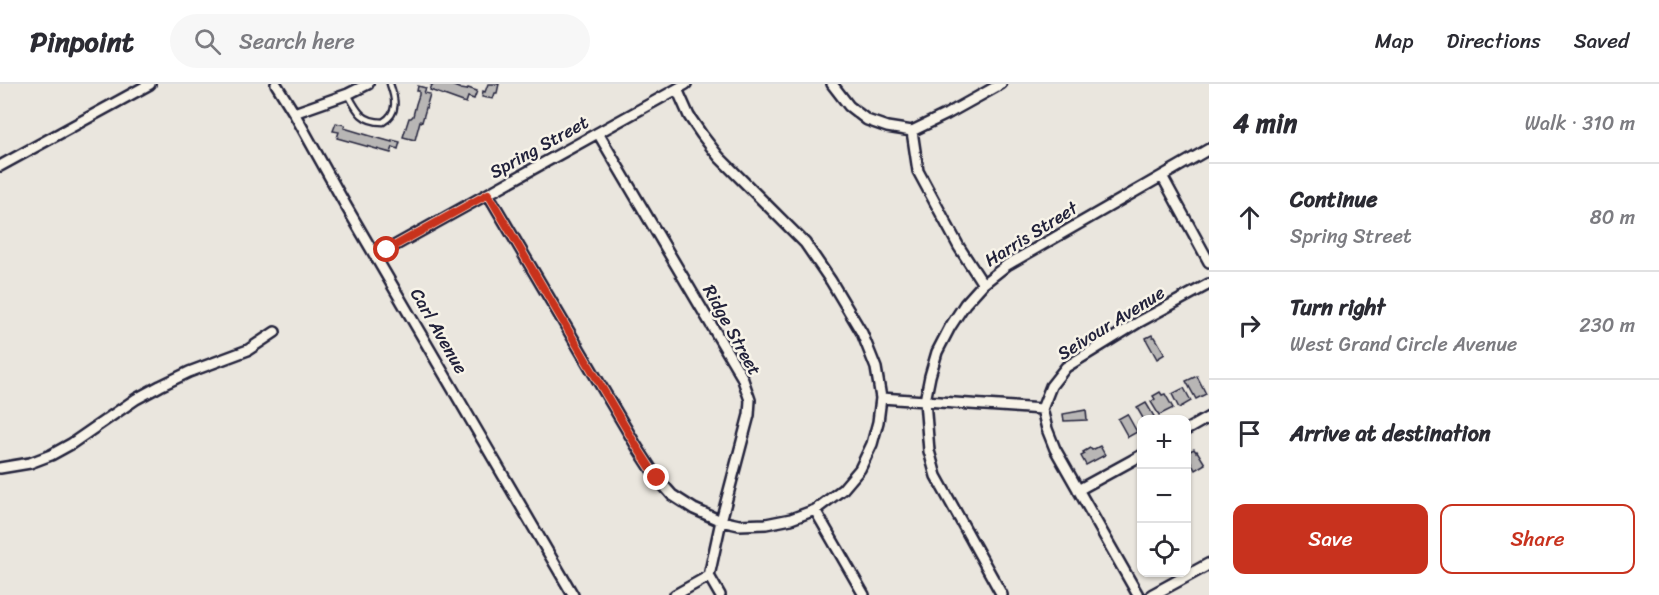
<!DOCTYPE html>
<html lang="en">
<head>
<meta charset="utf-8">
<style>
	body { margin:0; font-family:Sriracha,sans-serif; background:#f7f7f7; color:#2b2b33 }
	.controls { position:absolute; right:18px; bottom:18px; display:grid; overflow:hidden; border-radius:12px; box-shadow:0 2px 4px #0004 }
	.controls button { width:54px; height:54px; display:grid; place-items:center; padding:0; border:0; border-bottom:2px solid #e1e1e2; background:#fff; color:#2b2b33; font:30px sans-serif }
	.stop { position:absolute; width:18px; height:18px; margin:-14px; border:4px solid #c8321e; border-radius:50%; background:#fff }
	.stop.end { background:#c8321e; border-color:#fff; box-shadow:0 2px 6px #0008 }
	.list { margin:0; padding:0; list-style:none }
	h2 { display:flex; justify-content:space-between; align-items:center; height:78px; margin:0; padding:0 24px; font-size:26px }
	h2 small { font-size:20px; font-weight:400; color:#7c7c81 }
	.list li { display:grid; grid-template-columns:39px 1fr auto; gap:18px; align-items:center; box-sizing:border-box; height:108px; padding:0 24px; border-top:2px solid #e1e1e2 }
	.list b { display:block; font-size:22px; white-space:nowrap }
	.list p { margin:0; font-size:20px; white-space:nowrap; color:#7c7c81 }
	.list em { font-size:20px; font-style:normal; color:#7c7c81 }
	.actions { display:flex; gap:12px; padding:18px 24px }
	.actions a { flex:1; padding:14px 0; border:2px solid #c8321e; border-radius:12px; text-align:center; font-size:21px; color:#c8321e }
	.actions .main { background:#c8321e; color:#fff }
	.icon { flex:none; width:33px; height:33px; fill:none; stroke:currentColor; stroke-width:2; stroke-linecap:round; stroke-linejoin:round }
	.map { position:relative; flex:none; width:1209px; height:511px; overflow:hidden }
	header { display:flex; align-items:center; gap:36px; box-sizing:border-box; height:84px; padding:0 30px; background:#fff; border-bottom:2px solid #e1e1e2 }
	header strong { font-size:28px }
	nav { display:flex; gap:33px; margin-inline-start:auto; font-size:21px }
	.search { width:420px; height:54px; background:#f7f7f7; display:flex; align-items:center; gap:15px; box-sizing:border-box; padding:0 21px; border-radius:33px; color:#7c7c81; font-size:22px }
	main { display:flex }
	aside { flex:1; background:#fff }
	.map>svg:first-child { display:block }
	.building { fill:#b8b6b5; stroke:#22223b; stroke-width:1.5 }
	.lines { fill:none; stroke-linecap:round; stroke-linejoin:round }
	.service-casing { stroke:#22223b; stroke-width:9 }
	.minor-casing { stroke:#22223b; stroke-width:14 }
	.tertiary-casing { stroke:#22223b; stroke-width:15 }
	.service { stroke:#f7f3e8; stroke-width:4.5 }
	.minor { stroke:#f7f3e8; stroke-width:9 }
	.tertiary { stroke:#f7f3e8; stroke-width:10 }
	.route { stroke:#c8321e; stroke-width:8 }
	.labels { text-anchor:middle; stroke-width:5; stroke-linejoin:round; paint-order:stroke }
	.street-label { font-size:18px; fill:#22223b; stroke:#f7f3e8 }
</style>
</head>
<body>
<header>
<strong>Pinpoint</strong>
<div class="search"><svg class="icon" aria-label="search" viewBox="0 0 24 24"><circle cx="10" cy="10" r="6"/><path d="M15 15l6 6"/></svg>Search here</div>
<nav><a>Map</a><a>Directions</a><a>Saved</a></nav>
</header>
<main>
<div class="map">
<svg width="1209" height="511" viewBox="0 0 1209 511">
	<rect width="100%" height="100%" fill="#eae6de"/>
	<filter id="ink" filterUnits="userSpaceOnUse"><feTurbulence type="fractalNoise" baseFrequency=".0167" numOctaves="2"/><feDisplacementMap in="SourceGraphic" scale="12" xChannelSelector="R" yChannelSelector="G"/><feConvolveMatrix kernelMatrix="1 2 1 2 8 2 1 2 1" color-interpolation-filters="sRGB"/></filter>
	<g filter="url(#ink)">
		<path class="building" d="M 430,0 L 449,0 L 461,5 L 467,6 L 468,4 L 477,7 L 474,15 L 468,13 L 466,19 L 430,6 L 432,1 Z
			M 488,0 L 499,0 L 497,9 L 495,9 L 493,15 L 482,13 L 483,7 L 485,8 Z
			M 418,2 L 426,4 L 424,9 L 430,10 L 422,38 L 420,37 L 415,56 L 403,53 L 409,34 L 411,34 L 413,32 L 416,20 L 419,11 L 419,7 L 417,7 Z
			M 336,39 L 345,41 L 344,44 L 374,53 L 392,58 L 392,56 L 400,58 L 398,65 L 393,63 L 391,69 L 337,54 L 339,48 L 333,47 Z
			M 1152,251 L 1153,253 L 1155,253 L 1165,270 L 1157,275 L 1147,257 L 1146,254 Z
			M 1197,292 L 1206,310 L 1196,315 L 1186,297 Z
			M 1184,304 L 1191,317 L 1179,324 L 1172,310 Z
			M 1160,308 L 1162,311 L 1165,310 L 1173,324 L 1159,331 L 1151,318 L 1155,315 L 1153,312 Z
			M 1146,319 L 1155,334 L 1154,336 L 1144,336 L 1137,324 Z
			M 1086,326 L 1087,336 L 1064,337 L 1063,330 Z
			M 1127,330 L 1137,348 L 1128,353 L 1118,335 Z
			M 1100,362 L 1105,371 L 1086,381 L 1081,372 L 1085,370 L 1083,368 L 1090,364 L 1092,366 Z
			M 1194,365 L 1196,368 L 1197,367 L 1205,380 L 1195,386 L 1188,372 L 1189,371 L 1188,368 Z"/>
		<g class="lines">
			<g class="service-casing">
				<path id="service" d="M 348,10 C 357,27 362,38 383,38 C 399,29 395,14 390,0"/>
			</g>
			<g class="minor-casing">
				<path id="minor" d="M 276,0 L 294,29 L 346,122 L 573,511
					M 832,0 L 849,22 L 867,36 L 887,43 L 912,47 L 947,30 L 1001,0
					M 294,29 L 348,10 L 368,0
					M 912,47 L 918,87 L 959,163 L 983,200
					M 598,49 L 742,293 L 750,316 L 749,331 L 721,437 L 709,492 L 720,511
					M 0,82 L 150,0
					M 1162,92 L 1209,178
					M 488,110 L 637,363 L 657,394 L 672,411 L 694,425 L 721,437 L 739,441 L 766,440 L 791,435 L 815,426 L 843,405 L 860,385 L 872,360 L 878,338 L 881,314 L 876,284 L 862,249 L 831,197 L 805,159 L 719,73 L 702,51 L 689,32 L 677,5
					M 376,172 L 686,0
					M 881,314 L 1042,325
					M 1186,346 L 1209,333
					M 0,384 L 30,379 L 51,371 L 71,360 L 136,315 L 160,302 L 189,288 L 248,266 L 275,248
					M 1078,406 L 1142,371
					M 815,426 L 864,511
					M 675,511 L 709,492
					M 1002,511 L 936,392 L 929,367 L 925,317 L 930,292 L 937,268 L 950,243 L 965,220 L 983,200 L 1007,181 L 1209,65
					M 1138,511 L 1055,365 L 1047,345 L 1042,325 L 1051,302 L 1066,283 L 1139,238 L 1209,200"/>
			</g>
			<g class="tertiary-casing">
				<path id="tertiary" d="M 1152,511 L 1209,480"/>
			</g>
			<use href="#service" class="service"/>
			<use href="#minor" class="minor"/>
			<use href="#tertiary" class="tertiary"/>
		</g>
	</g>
	<g class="lines" filter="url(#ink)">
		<path class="route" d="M 387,166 L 488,110 L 637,363 L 657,394"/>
	</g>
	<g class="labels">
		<g class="street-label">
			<text transform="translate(539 63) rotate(-29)" y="6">Spring Street</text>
			<text transform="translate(1031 150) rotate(-32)" y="6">Harris Street</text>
			<text transform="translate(1111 239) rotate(-32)" y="6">Seivour Avenue</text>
			<text transform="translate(732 246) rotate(61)" y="6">Ridge Street</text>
			<text transform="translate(439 247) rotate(60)" y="6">Carl Avenue</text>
		</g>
	</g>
</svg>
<div class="controls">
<button>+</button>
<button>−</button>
<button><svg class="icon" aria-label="locate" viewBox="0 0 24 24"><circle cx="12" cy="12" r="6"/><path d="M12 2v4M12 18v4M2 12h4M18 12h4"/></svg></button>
</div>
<div class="stop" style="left:387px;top:166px"></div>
<div class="stop end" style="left:657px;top:394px"></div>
</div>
<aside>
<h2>4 min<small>Walk · 310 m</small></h2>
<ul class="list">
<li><svg class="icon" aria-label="ahead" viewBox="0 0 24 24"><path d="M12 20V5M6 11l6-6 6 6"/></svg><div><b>Continue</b><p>Spring Street</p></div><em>80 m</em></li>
<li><svg class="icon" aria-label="right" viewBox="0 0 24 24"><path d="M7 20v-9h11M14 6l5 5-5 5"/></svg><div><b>Turn right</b><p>West Grand Circle Avenue</p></div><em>230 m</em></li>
<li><svg class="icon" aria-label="arrive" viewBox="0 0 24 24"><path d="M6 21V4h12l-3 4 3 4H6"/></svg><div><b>Arrive at destination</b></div></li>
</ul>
<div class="actions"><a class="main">Save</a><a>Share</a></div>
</aside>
</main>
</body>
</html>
